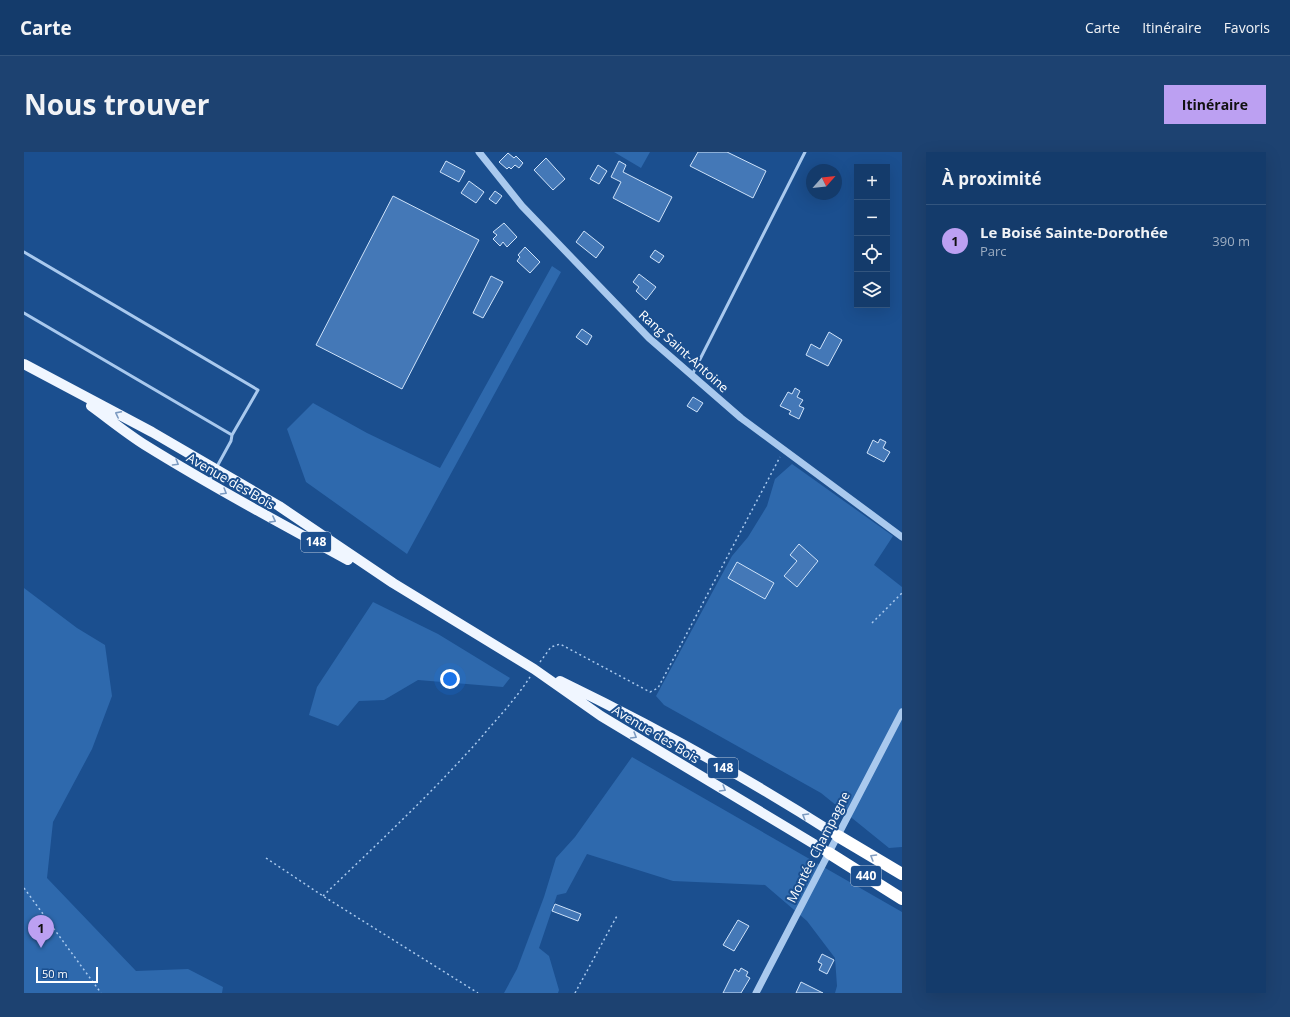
<!DOCTYPE html>
<html lang="fr">
<head>
<meta charset="utf-8">
<style>
	body { margin:0; font-family:"Open Sans",sans-serif; background:#1d4271; color:#f1f3f6 }
	.controls { position:absolute; right:12px; top:12px; display:grid; overflow:hidden; border-radius:0px; box-shadow:0 4px 16px #0002 }
	.controls button { width:36px; height:36px; display:grid; place-items:center; padding:0; border:0; border-bottom:1px solid #33557e; background:#143b6b; color:#f1f3f6; font:20px sans-serif }
	.compass { position:absolute; left:782px; top:12px; width:36px; height:36px; border-radius:50%; background:#143b6b; box-shadow:0 4px 16px #0002; rotate:63deg }
	.scale { position:absolute; left:12px; bottom:10px; width:62px; box-sizing:border-box; padding-left:4px; border:2px solid #fff; border-top:0; font-size:11px; line-height:14px; white-space:nowrap; color:#fff; -webkit-text-stroke:3px #1b4f8f; paint-order:stroke }
	.you { position:absolute; left:426px; top:527px; width:14px; height:14px; margin:-10px; border:3px solid #fff; border-radius:50%; background:#1a73e8; box-shadow:0 0 0 6px #1a73e833 }
	.badge { display:grid; place-items:center; width:26px; height:26px; border-radius:50%; background:#bca0f2; color:#111; font-size:13px; font-weight:700 }
	.pin { position:absolute; translate:-50% -33px; filter:drop-shadow(0 1px 2px #0008) }
	.pin::after { content:''; position:absolute; top:21px; width:14px; height:12px; background:inherit; clip-path:polygon(0 0,100% 0,50% 100%) }
	.list { margin:0; padding:0; list-style:none }
	h2 { display:flex; justify-content:space-between; align-items:center; height:52px; margin:0; padding:0 16px; font-size:17px }
	h2 small { font-size:13px; font-weight:400; color:#9dadc1 }
	.list li { display:grid; grid-template-columns:26px 1fr auto; gap:12px; align-items:center; box-sizing:border-box; height:72px; padding:0 16px; border-top:1px solid #33557e }
	.list b { display:block; font-size:15px; white-space:nowrap }
	.list p { margin:0; font-size:13px; white-space:nowrap; color:#9dadc1 }
	.list em { font-size:13px; font-style:normal; color:#9dadc1 }
	.icon { flex:none; width:22px; height:22px; fill:none; stroke:currentColor; stroke-width:2; stroke-linecap:round; stroke-linejoin:round }
	.map { position:relative; flex:none; width:878px; height:841px; overflow:hidden; border-radius:0px }
	header { display:flex; align-items:center; gap:24px; box-sizing:border-box; height:56px; padding:0 20px; background:#143b6b; border-bottom:1px solid #33557e }
	header strong { font-size:19px }
	nav { display:flex; gap:22px; margin-inline-start:auto; font-size:14px }
	.intro { display:flex; align-items:center; justify-content:space-between; box-sizing:border-box; height:96px; padding:0 24px }
	h1 { margin:0; font-size:28px }
	.button { padding:10px 18px; border-radius:0px; background:#bca0f2; color:#111; font-size:14px; font-weight:700 }
	main { display:flex; gap:24px; padding:0 24px }
	aside { flex:1; background:#143b6b; border-radius:0px; box-shadow:0 4px 16px #0002 }
	.map>svg:first-child { display:block }
	.green { fill:#2e69ad }
	.building { fill:#4478b7; stroke:#cfe3fa }
	.lines { fill:none; stroke-linecap:round; stroke-linejoin:round }
	.path { stroke:#a9c9ee; stroke-width:1.5; stroke-dasharray:2 3; stroke-linecap:butt }
	.service { stroke:#a9c9ee; stroke-width:3 }
	.tertiary { stroke:#a9c9ee; stroke-width:7 }
	.primary { stroke:#f0f6ff; stroke-width:10 }
	.motorway { stroke:#fff; stroke-width:12 }
	.oneway { stroke:#7b9ac1 }
	.oneway2 { stroke:#829ec1 }
	.labels { text-anchor:middle; stroke-width:4; stroke-linejoin:round; paint-order:stroke }
	.shield { fill:#1b4f8f; stroke:#bbcadd; stroke-width:1 }
	.shield-label { font-size:12px; font-weight:bold; fill:#fff }
	.street-label { font-size:13px; fill:#fff; stroke:#1b4f8f }
</style>
</head>
<body>
<header>
<strong>Carte</strong>
<nav><a>Carte</a><a>Itinéraire</a><a>Favoris</a></nav>
</header>
<div class="intro"><h1>Nous trouver</h1><a class="button">Itinéraire</a></div>
<main>
<div class="map">
<svg width="878" height="841" viewBox="0 0 878 841">
	<rect width="100%" height="100%" fill="#1b4f8f"/>
	<path class="green" d="M 590,0 L 626,0 L 617,16 Z
		M 528,114 L 537,120 L 383,402 L 282,330 L 263,277 L 289,251 L 343,281 L 416,316 Z
		M 768,312 L 869,384 L 850,413 L 878,435 L 878,695 L 865,696 L 797,641 L 640,553 L 632,544 L 708,404 L 724,385 L 743,354 L 751,327 Z
		M 0,436 L 53,476 L 81,493 L 88,544 L 68,597 L 29,670 L 23,726 L 112,819 L 164,817 L 199,835 L 198,841 L 0,841 Z
		M 349,450 L 414,482 L 486,526 L 479,535 L 394,528 L 360,548 L 335,549 L 314,574 L 285,563 L 293,535 Z
		M 608,605 L 878,760 L 878,841 L 811,841 L 813,834 L 811,806 L 783,769 L 741,733 L 649,729 L 563,702 L 542,741 L 533,743 L 515,796 L 525,804 L 535,838 L 534,841 L 480,841 L 493,817 L 520,745 L 532,706 L 551,685 Z"/>
	<path class="building" d="M 674,0 L 703,0 L 742,19 L 729,46 L 666,14 Z
		M 484,1 L 490,6 L 492,4 L 499,11 L 495,16 L 491,13 L 487,17 L 485,15 L 483,17 L 475,10 Z
		M 522,6 L 541,27 L 529,38 L 510,18 Z
		M 422,9 L 441,19 L 435,30 L 416,20 Z
		M 595,9 L 602,13 L 599,20 L 648,45 L 635,70 L 589,46 L 597,30 L 587,25 Z
		M 574,13 L 583,19 L 575,32 L 566,27 Z
		M 445,29 L 460,40 L 452,51 L 437,41 Z
		M 471,39 L 478,44 L 472,52 L 465,47 Z
		M 369,44 L 455,88 L 378,237 L 292,193 Z
		M 480,71 L 493,85 L 483,95 L 479,90 L 476,94 L 469,87 L 473,83 L 469,80 Z
		M 560,79 L 580,95 L 572,106 L 552,90 Z
		M 501,95 L 516,110 L 506,121 L 493,109 L 496,105 L 494,103 Z
		M 631,98 L 640,104 L 635,111 L 626,105 Z
		M 615,122 L 632,135 L 622,148 L 612,139 L 615,135 L 609,130 Z
		M 467,124 L 479,130 L 459,166 L 449,161 Z
		M 558,177 L 568,184 L 563,193 L 552,185 Z
		M 805,180 L 818,188 L 804,214 L 782,203 L 787,192 L 796,197 Z
		M 771,236 L 776,239 L 773,245 L 779,248 L 775,254 L 780,256 L 775,267 L 765,262 L 767,259 L 756,254 L 764,240 L 768,242 Z
		M 669,245 L 679,251 L 673,260 L 663,254 Z
		M 856,287 L 862,290 L 859,296 L 866,300 L 860,310 L 843,301 L 849,288 L 854,291 Z
		M 775,392 L 794,409 L 773,435 L 760,424 L 773,409 L 766,403 Z
		M 713,410 L 750,431 L 741,447 L 704,426 Z
		M 531,752 L 557,762 L 554,769 L 528,759 Z
		M 714,768 L 725,774 L 710,799 L 699,793 Z
		M 798,802 L 810,808 L 803,822 L 795,818 L 798,812 L 794,810 Z
		M 717,816 L 724,820 L 722,824 L 726,826 L 717,841 L 699,841 L 711,817 L 715,820 Z
		M 777,830 L 799,841 L 772,841 Z"/>
	<g class="lines">
		<path class="path" d="M 848,471 L 878,441
			M 516,510 L 527,495 L 536,492 L 626,540 L 634,536 L 756,305
			M 242,706 L 299,744 L 454,841
			M 0,736 L 77,841
			M 299,744 C 352,693 405,644 454,589 C 472,568 491,548 506,525
			M 551,841 L 594,762"/>
		<path class="service" d="M 0,100 L 234,238 L 208,283 L 207,289 L 185,329
			M 0,161 L 208,283
			M 668,223 L 781,0"/>
		<path class="tertiary" d="M 455,0 L 498,54 L 625,186 L 717,266 L 878,385
			M 732,841 L 878,560"/>
		<path class="primary" d="M 0,212 L 128,280 L 255,354 L 369,431 L 510,517 L 577,564 L 805,701
			M 67,254 C 85,267 102,281 121,293 C 187,334 255,371 324,408
			M 536,529 C 631,575 725,627 814,684"/>
		<path class="motorway" d="M 814,684 L 878,722
			M 805,701 L 878,747"/>
	</g>
	<defs><path id="oneway-chevron" d="M-2-3.5L2.5 0L-2 3.5" fill="none" stroke-width="1.6" stroke-linecap="round" stroke-linejoin="round"/></defs>
	<g class="oneway">
		<use href="#oneway-chevron" transform="translate(94 262) rotate(-153)"/>
		<use href="#oneway-chevron" transform="translate(152 311) rotate(31)"/>
		<use href="#oneway-chevron" transform="translate(200 340) rotate(31)"/>
		<use href="#oneway-chevron" transform="translate(249 368) rotate(28)"/>
		<use href="#oneway-chevron" transform="translate(610 584) rotate(31)"/>
		<use href="#oneway-chevron" transform="translate(699 637) rotate(31)"/>
		<use href="#oneway-chevron" transform="translate(781 664) rotate(-149)"/>
	</g>
	<use class="oneway2" href="#oneway-chevron" transform="translate(849 705) rotate(-149)"/>
	<g class="labels">
		<g class="shield">
			<rect x="277" y="380" width="30" height="20" rx="3"/>
			<rect x="684" y="606" width="30" height="20" rx="3"/>
			<rect x="827" y="714" width="30" height="20" rx="3"/>
		</g>
		<g class="shield-label">
			<text x="292" y="394">148</text>
			<text x="699" y="620">148</text>
			<text x="842" y="728">440</text>
		</g>
		<g class="street-label">
			<text transform="translate(660 199) rotate(42)" y="5">Rang Saint-Antoine</text>
			<text transform="translate(207 329) rotate(30)" y="5">Avenue des Bois</text>
			<text transform="translate(632 582) rotate(31)" y="5">Avenue des Bois</text>
			<text transform="translate(794 695) rotate(-63)" y="5">Montée Champagne</text>
		</g>
	</g>
</svg>
<div class="controls">
<button>+</button>
<button>−</button>
<button><svg class="icon" aria-label="locate" viewBox="0 0 24 24"><circle cx="12" cy="12" r="6"/><path d="M12 2v4M12 18v4M2 12h4M18 12h4"/></svg></button>
<button><svg class="icon" aria-label="layers" viewBox="0 0 24 24"><path d="M12 4l9 5-9 5-9-5zM3 14l9 5 9-5"/></svg></button>
</div>
<svg class="compass" viewBox="-18 -18 36 36"><path d="M0-13l5 13h-10z" fill="#e53935"/><path d="M0 13l5-13h-10z" fill="#9dadc1"/></svg>
<div class="scale">50 m</div>
<div class="you"></div>
<div class="pin badge" style="left:17px;top:796px">1</div>
</div>
<aside>
<h2>À proximité<small></small></h2>
<ul class="list">
<li><span class="badge">1</span><div><b>Le Boisé Sainte-Dorothée</b><p>Parc</p></div><em>390 m</em></li>
</ul>
</aside>
</main>
</body>
</html>
